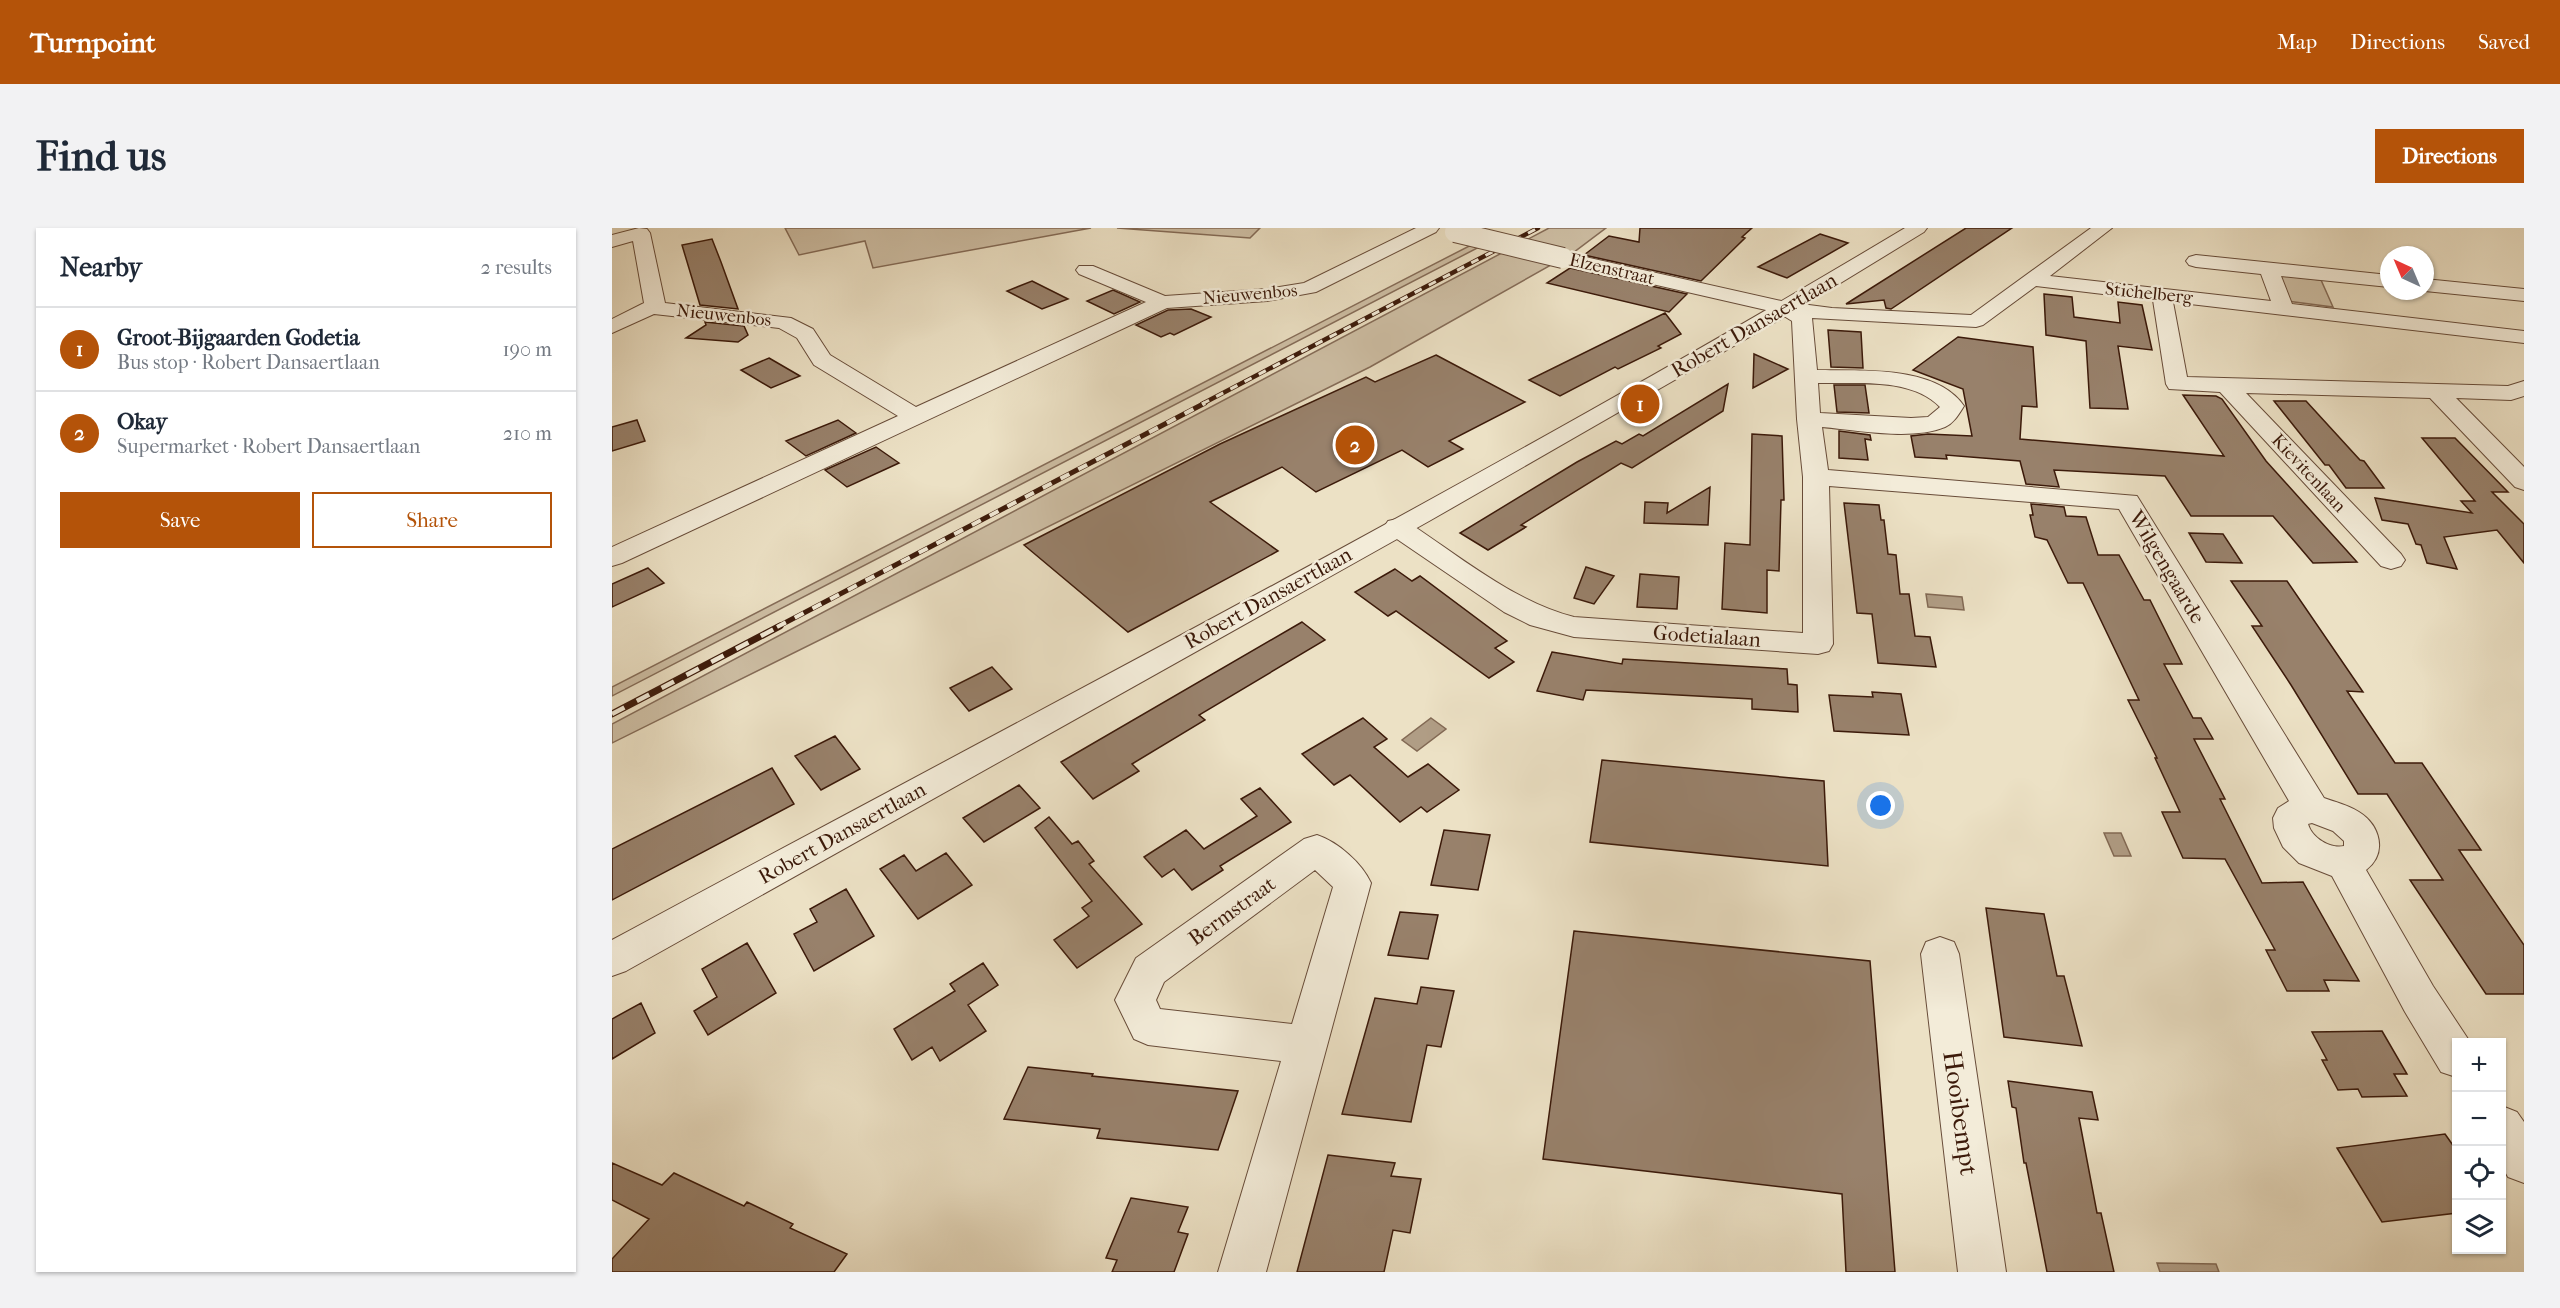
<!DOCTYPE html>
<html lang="en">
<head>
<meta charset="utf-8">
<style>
	body { margin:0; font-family:"IM FELL French Canon",serif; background:#f2f2f3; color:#1f2937 }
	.controls { position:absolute; right:18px; bottom:18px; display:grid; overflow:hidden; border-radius:0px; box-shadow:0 2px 4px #0004 }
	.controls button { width:54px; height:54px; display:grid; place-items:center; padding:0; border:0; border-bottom:2px solid #e0e1e3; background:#fff; color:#1f2937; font:30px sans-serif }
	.compass { position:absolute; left:1768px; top:18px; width:54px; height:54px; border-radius:50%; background:#fff; box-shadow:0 2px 4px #0004; rotate:316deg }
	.you { position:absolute; left:1269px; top:578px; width:21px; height:21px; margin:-15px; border:4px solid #fff; border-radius:50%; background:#1a73e8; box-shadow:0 0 0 9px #1a73e833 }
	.badge { display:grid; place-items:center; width:39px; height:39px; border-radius:50%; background:#b45309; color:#fff; font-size:20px; font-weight:700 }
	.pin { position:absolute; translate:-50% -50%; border:3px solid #fff; box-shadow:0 2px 6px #0006 }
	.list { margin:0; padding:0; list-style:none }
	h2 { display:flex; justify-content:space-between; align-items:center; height:78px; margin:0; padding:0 24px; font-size:26px }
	h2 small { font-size:20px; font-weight:400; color:#747a83 }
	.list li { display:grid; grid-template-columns:39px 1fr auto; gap:18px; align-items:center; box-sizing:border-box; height:84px; padding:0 24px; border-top:2px solid #e0e1e3 }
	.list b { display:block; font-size:22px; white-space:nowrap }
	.list p { margin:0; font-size:20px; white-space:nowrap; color:#747a83 }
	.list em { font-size:20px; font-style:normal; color:#747a83 }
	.actions { display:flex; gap:12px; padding:18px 24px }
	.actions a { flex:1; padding:14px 0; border:2px solid #b45309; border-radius:0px; text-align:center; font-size:21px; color:#b45309 }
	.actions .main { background:#b45309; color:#fff }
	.icon { flex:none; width:33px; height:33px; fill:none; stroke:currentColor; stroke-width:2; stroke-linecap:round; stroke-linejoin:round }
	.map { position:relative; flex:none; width:1912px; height:1044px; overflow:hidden; border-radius:0px }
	header { display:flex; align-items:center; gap:36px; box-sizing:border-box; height:84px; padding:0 30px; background:#b45309; color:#fff }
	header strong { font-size:28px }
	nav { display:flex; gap:33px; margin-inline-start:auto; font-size:21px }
	.intro { display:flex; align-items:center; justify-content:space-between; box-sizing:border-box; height:144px; padding:0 36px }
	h1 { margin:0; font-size:42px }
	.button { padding:15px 27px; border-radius:0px; background:#b45309; color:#fff; font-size:21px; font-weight:700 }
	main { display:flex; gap:36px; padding:0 36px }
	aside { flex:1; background:#fff; border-radius:0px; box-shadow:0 2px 4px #0004 }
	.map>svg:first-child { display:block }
	.green { fill:#cebfa5; stroke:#856c58; stroke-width:1.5 }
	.water { fill:#b09d85; stroke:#826954; stroke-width:1.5 }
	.building { fill:#98816b; stroke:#3c1a0a; stroke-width:1.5 }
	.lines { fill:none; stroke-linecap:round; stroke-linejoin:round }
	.minor-casing { stroke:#684c39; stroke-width:2 }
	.tertiary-casing { stroke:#684c39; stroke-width:2 }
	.minor { fill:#f3ecd9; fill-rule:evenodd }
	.tertiary { fill:#f3ecd9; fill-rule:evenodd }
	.rail-far2-casing { stroke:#3c1a0a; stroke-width:4.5 }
	.rail-far1-casing { stroke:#3c1a0a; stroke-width:5 }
	.rail-casing { stroke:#3c1a0a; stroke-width:7 }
	.rail-far2 { stroke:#f3ecd9; stroke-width:3; stroke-dasharray:8; stroke-linecap:butt }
	.rail-far1 { stroke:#f3ecd9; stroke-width:4; stroke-dasharray:10; stroke-linecap:butt }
	.rail { stroke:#f3ecd9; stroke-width:4.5; stroke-dasharray:14; stroke-linecap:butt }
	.minor-bridge-casing { stroke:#684c39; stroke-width:22; stroke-linecap:butt }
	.minor-bridge { stroke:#f3ecd9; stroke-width:20 }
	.labels { text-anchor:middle; stroke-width:5; stroke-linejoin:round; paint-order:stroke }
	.far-street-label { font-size:18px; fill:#3c1a0a; stroke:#f3ecd9 }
	.street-label { font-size:21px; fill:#3c1a0a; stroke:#f3ecd9 }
	.near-street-label { font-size:26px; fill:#3c1a0a; stroke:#f3ecd9 }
</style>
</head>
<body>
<header>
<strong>Turnpoint</strong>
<nav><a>Map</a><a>Directions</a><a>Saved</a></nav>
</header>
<div class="intro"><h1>Find us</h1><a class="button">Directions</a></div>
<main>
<aside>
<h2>Nearby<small>2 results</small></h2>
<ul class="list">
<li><span class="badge">1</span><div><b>Groot-Bijgaarden Godetia</b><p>Bus stop · Robert Dansaertlaan</p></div><em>190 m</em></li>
<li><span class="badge">2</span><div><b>Okay</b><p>Supermarket · Robert Dansaertlaan</p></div><em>210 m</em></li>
</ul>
<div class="actions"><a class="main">Save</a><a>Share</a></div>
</aside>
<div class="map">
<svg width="1912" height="1044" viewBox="0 0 1912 1044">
	<rect width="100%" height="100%" fill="#ece1c5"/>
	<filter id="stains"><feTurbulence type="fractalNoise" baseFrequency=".00333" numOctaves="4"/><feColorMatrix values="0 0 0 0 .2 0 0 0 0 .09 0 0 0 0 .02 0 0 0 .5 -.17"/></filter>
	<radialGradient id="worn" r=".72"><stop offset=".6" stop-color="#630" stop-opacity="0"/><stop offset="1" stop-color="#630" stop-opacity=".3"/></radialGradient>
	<path class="green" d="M 173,0 L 479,0 L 261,40 L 253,13 L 187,27 Z
		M 505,0 L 648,0 L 638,10 Z
		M 937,0 L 994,0 L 962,24 L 758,139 L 0,515 L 0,496 Z
		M 865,14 L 873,16 L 0,468 L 0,459 Z
		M 1666,47 L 1709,52 L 1721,79 L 1675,73 Z"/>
	<path class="water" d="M 1314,366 L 1350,369 L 1352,382 L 1316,379 Z
		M 819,490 L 834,501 L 805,523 L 790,512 Z
		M 1492,605 L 1509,605 L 1519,628 L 1502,628 Z
		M 1545,1035 L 1604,1036 L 1607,1044 L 1548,1044 Z"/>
	<path class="building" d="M 1028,0 L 1140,0 L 1130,9 L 1133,10 L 1089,53 L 972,27 L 997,8 L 1027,14 Z
		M 1354,0 L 1400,0 L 1279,81 L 1274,80 L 1272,72 L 1234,76 Z
		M 1208,6 L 1236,15 L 1175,50 L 1146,39 Z
		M 100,11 L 109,34 L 126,81 L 88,77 L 70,17 Z
		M 958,40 L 1075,66 L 1057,84 L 935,55 Z
		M 420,53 L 456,71 L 430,81 L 395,63 Z
		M 501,62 L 528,74 L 502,86 L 475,73 Z
		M 1432,66 L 1460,69 L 1462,89 L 1508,95 L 1506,74 L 1530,77 L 1540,122 L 1506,118 L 1516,181 L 1478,180 L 1474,113 L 1434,107 Z
		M 579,81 L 599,89 L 562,107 L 558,105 L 549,109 L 524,97 L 556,82 Z
		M 1053,85 L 1069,106 L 1046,118 L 1049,120 L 1006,141 L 1003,139 L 948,168 L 917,152 Z
		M 93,94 L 132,98 L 136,107 L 126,114 L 74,110 L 94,97 Z
		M 1216,102 L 1249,104 L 1251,140 L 1219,139 Z
		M 1346,109 L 1421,119 L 1425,179 L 1410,178 L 1408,211 L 1612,228 L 1571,167 L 1604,168 L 1610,171 L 1654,233 L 1745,334 L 1701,335 L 1661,288 L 1579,288 L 1553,248 L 1442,242 L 1447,259 L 1414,256 L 1408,233 L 1334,227 L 1335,231 L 1303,229 L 1299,208 L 1316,206 L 1360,208 L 1351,161 L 1301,142 Z
		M 1142,126 L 1176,141 L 1141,160 Z
		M 824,127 L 913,174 L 837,213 L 851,221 L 816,239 L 790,222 L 704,264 L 670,239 L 598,274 L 666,323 L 516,404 L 412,317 L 608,216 L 754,149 L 763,154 Z
		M 157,130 L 188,148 L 159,160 L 129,142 Z
		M 1116,156 L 1111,183 L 1020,240 L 1009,235 L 909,297 L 914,299 L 876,322 L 848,305 L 965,234 L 1004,213 L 1010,216 L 1027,206 L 1031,208 Z
		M 1222,157 L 1253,157 L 1257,185 L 1225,184 Z
		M 1662,173 L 1694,173 L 1748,232 L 1752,233 L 1772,260 L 1734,260 L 1717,237 L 1713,237 Z
		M 25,192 L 33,213 L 0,223 L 0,199 Z
		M 226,192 L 244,205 L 194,228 L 174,213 Z
		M 1227,203 L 1258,207 L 1259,212 L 1253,211 L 1256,232 L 1227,230 Z
		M 1140,206 L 1170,208 L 1172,272 L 1169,272 L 1167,343 L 1155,342 L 1155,385 L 1110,381 L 1113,315 L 1138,317 Z
		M 1810,210 L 1843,210 L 1896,264 L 1880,264 L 1912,296 L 1912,335 L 1885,302 L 1832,309 L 1845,341 L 1815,335 L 1809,317 L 1804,316 L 1796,296 L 1770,292 L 1763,270 L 1860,285 L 1849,273 L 1863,273 Z
		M 264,219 L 287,235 L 235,259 L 213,242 Z
		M 1098,259 L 1096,297 L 1032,295 L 1033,274 L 1056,275 L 1055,285 Z
		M 1232,275 L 1267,277 L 1269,292 L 1272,292 L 1276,326 L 1284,327 L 1288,366 L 1297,366 L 1303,408 L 1318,409 L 1324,439 L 1266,435 L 1260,386 L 1245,385 Z
		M 1419,276 L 1452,279 L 1454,288 L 1474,289 L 1486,327 L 1507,327 L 1532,372 L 1538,372 L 1570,436 L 1552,436 L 1581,490 L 1589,490 L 1601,511 L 1582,511 L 1613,571 L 1608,571 L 1650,655 L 1691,654 L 1747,753 L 1712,752 L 1717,763 L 1675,763 L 1654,722 L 1663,722 L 1613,631 L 1571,630 L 1550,584 L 1568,584 L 1543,530 L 1545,530 L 1516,472 L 1527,472 L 1471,355 L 1456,355 L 1435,312 L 1423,309 L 1418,287 L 1421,287 Z
		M 1577,305 L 1611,306 L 1630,335 L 1594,334 Z
		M 974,339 L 1002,348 L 982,376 L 962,370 Z
		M 36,340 L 52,355 L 0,379 L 0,356 Z
		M 783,341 L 800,353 L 808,348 L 895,413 L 883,420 L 902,434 L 877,450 L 784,383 L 776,388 L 743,364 Z
		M 1028,346 L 1067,349 L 1065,381 L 1025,379 Z
		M 1619,353 L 1675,353 L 1751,464 L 1735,463 L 1783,535 L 1810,535 L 1869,622 L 1847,622 L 1912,717 L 1912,766 L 1874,766 L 1798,652 L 1831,652 L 1775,566 L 1746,566 L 1679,457 L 1640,398 L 1650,398 Z
		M 690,394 L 713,412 L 587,487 L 593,492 L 520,536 L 527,543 L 481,571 L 449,534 Z
		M 940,424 L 1010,436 L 1011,431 L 1175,441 L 1176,456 L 1185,457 L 1186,484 L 1140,481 L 1140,471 L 974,462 L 971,472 L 925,463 Z
		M 380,439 L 400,461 L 357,483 L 338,460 Z
		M 1260,464 L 1289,466 L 1297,507 L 1222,503 L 1217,467 L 1261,469 Z
		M 751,490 L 775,511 L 762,519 L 796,549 L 816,536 L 847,562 L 815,584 L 809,579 L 788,594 L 738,547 L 722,557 L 690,526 Z
		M 223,508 L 248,541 L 209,562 L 183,528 Z
		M 990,532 L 1212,553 L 1216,638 L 978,614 Z
		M 160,540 L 182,576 L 0,672 L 0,621 Z
		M 407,557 L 428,580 L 372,614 L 351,590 Z
		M 648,560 L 679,594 L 608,638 L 611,642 L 580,662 L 562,641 L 550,649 L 532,629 L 574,602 L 592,621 L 645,588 L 629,571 Z
		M 437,589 L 460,616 L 466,613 L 482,633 L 477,636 L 530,696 L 465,740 L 442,712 L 477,688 L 470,680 L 480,673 L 423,600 Z
		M 832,602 L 878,607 L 866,662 L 819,657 Z
		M 334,625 L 360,657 L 306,691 L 268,641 L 292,627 L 304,643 Z
		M 234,661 L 262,708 L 202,743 L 182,706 L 205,694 L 198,681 Z
		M 1374,680 L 1432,686 L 1445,748 L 1452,748 L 1470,818 L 1392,809 Z
		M 788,684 L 826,687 L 816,731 L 776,727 Z
		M 962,703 L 1258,733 L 1283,1044 L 1234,1044 L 1230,966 L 931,931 Z
		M 135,715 L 164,765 L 96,807 L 82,783 L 105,769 L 90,741 Z
		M 371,735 L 386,757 L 356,777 L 374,803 L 328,833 L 320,819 L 300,832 L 282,801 L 343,763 L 338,756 Z
		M 809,759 L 842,763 L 829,819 L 815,817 L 799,894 L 730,886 L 763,770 L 805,776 Z
		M 29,775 L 43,805 L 0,831 L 0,791 Z
		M 1770,803 L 1795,846 L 1782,846 L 1795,868 L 1750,869 L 1746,861 L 1726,862 L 1710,832 L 1715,832 L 1700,804 Z
		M 416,839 L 481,846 L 480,848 L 626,863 L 606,922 L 485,910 L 488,901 L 392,891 Z
		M 1396,853 L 1480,864 L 1486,892 L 1467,890 L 1485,985 L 1489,985 L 1502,1044 L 1435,1044 L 1414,935 L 1412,935 L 1404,880 L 1400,879 Z
		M 1833,906 L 1845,923 L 1845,985 L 1770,994 L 1725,920 Z
		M 716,927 L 783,935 L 779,948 L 809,951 L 798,1005 L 781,1002 L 772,1044 L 685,1044 Z
		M 0,935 L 50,957 L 62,945 L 132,978 L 135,974 L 181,996 L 178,1000 L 235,1026 L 222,1044 L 0,1044 L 0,1031 L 37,991 L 0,972 Z
		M 519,970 L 576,979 L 566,1004 L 576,1006 L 562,1044 L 500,1044 L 505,1032 L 494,1030 Z"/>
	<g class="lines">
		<g class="minor-casing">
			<path id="minor" d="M 27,0 L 35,1 L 38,5 L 53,75 L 179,90 L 201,101 L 218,127 L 304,179 L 534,74 L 467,46 L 464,42 L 467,38 L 481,38 L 553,68 L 655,61 L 692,55 L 804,0 L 827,0 L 824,4 L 704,64 L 655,73 L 555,80 L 10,335 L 0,338 L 0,319 L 286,188 L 202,137 L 185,110 L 167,100 L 42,86 L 0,105 L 0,91 L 32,75 L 21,13 L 0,19 L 0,7 Z
				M 1479,0 L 1500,0 L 1438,48 L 1659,73 L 1649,46 L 1584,39 L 1577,37 L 1574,33 L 1577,29 L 1584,27 L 1777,47 L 1777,59 L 1669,48 L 1680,76 L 1912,103 L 1912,115 L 1561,74 L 1575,149 L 1896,158 L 1912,153 L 1912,168 L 1899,172 L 1844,170 L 1912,239 L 1912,262 L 1903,259 L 1818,170 L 1634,165 L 1789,326 L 1793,332 L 1789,338 L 1779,341 L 1769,338 L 1608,164 L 1557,161 L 1554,156 L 1541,72 L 1424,58 L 1371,97 L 1364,99 L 1200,90 L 1205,142 C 1249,143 1324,137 1352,178 C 1347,186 1342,195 1333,199 C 1300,213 1245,202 1210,199 L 1216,242 L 1525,268 L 1712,570 C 1723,574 1736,577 1747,584 C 1768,597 1776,625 1754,642 L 1821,758 L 1858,814 L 1844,814 L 1844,849 L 1829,844 L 1793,784 L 1720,648 L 1687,635 L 1671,619 L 1662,600 L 1661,590 L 1666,580 L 1677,573 L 1507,281 L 1217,258 L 1221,416 L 1217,423 L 1206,426 L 962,409 L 918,397 L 892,384 L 776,305 L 772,299 L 776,293 L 785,291 L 794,293 C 846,327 902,374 962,389 L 1191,405 L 1191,249 L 1185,191 L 1180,93 L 1167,85 L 944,34 L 941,30 L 944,26 L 951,24 L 1174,74 L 1220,80 L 1359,87 ZM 1206,155 C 1244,156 1299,149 1328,179 L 1316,189 L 1299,190 L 1208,185 ZM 1700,595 L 1721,603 L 1732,613 L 1732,618 C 1718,621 1700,610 1696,596 Z
				M 1813,51 L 1912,61 L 1912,73 L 1813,63 Z
				M 705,607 C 726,614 750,635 759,655 L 654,1044 L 606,1044 L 669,833 L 536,817 L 522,811 L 503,772 L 524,730 L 692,611 ZM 703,642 L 721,659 L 680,796 L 548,781 L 544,772 L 552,754 Z
				M 1328,709 L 1342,714 L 1347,726 L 1394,1044 L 1346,1044 L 1309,726 L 1314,714 Z
				M 1890,878 L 1905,884 L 1912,894 L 1912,955 L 1896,949 L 1890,938 Z"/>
		</g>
		<g class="tertiary-casing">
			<path id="tertiary" d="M 1293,0 L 1315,0 L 1312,4 L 1181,84 L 819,292 L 14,743 L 0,748 L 0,712 C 433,478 871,253 1293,0 Z"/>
		</g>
		<use href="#minor" class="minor"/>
		<use href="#tertiary" class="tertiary"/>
		<g class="rail-far2-casing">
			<path id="rail-far2" d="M 590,176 L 926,0"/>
		</g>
		<g class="rail-far1-casing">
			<path id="rail-far1" d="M 165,399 L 593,175"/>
		</g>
		<g class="rail-casing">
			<path id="rail" d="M 0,486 L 168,398"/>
		</g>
		<use href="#rail-far2" class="rail-far2"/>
		<use href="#rail-far1" class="rail-far1"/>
		<use href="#rail" class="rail"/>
		<g class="minor-bridge-casing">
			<path id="minor-bridge" d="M 843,4 L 951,30"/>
		</g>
		<use href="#minor-bridge" class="minor-bridge"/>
	</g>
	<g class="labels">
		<g class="far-street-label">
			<text transform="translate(1000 41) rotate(13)" y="6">Elzenstraat</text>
			<text transform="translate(1537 65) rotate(6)" y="6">Stichelberg</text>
			<text transform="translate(638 66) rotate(-5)" y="6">Nieuwenbos</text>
			<text transform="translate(112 87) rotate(6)" y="6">Nieuwenbos</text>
			<text transform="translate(1697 245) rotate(47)" y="6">Kievitenlaan</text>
		</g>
		<g class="street-label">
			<text transform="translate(1142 97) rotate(-30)" y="7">Robert Dansaertlaan</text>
			<text transform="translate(1555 339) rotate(59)" y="7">Wilgengaarde</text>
			<text transform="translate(656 370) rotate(-29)" y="7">Robert Dansaertlaan</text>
			<text transform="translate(1095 408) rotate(4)" y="7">Godetialaan</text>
			<text transform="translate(230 605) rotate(-29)" y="7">Robert Dansaertlaan</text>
			<text transform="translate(620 683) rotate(-36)" y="7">Bermstraat</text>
		</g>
		<g class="near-street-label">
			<text transform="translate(1349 885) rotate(82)" y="9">Hooibempt</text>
		</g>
	</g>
	<rect width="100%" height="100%" filter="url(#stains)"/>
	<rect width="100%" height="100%" fill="url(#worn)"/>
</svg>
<div class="controls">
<button>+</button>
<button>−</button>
<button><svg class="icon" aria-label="locate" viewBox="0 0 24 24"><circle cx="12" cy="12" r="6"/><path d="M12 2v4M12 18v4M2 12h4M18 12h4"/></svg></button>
<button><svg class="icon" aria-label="layers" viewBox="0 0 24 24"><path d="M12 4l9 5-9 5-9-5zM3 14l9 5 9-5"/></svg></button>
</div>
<svg class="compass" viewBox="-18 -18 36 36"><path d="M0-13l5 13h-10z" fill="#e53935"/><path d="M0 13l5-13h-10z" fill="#747a83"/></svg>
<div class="you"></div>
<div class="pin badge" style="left:1028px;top:176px">1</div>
<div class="pin badge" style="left:743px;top:217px">2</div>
</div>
</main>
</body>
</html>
